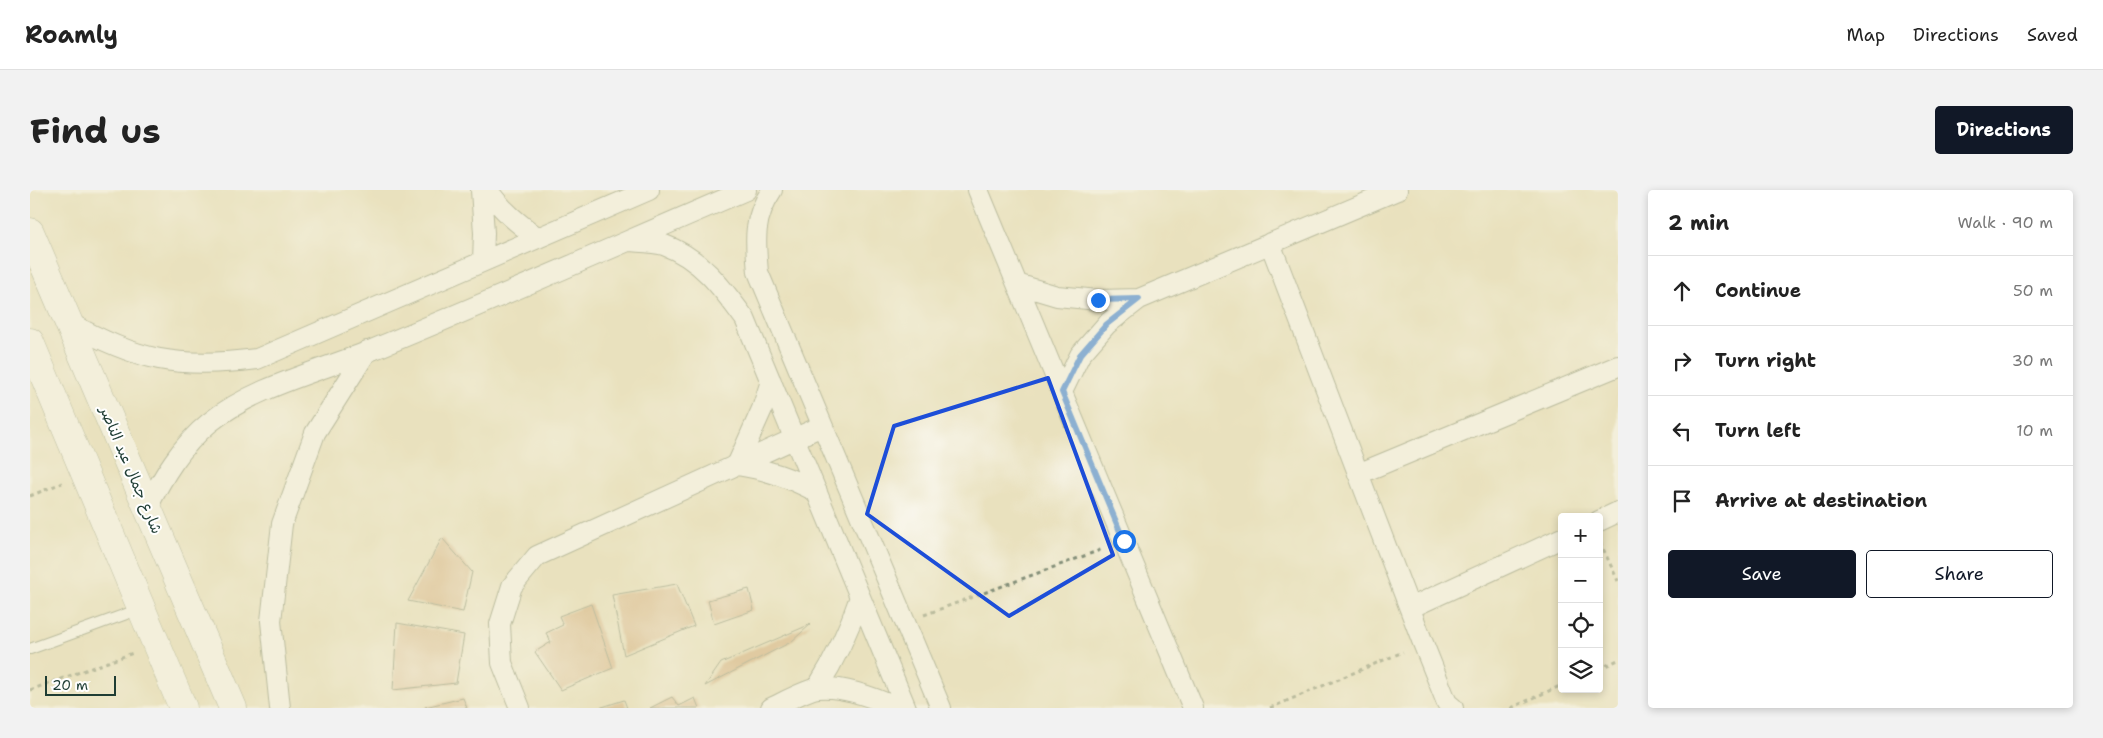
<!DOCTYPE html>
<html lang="en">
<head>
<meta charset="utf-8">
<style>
	body { margin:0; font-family:"Shantell Sans","Playpen Sans Arabic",sans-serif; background:#f2f2f2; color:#222 }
	.controls { position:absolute; right:15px; bottom:15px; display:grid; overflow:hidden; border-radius:5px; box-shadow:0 2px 8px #0003 }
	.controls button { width:45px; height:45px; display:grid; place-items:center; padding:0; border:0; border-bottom:1px solid #e0e0e0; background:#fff; color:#222; font:25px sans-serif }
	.scale { position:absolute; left:15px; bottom:12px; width:71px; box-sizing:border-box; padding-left:5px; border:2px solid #1f3d34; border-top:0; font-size:14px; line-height:18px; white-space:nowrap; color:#1f3d34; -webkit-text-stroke:4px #fff; paint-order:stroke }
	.stop { position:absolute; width:15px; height:15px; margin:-11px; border:4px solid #1a73e8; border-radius:50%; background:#fff }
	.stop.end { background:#1a73e8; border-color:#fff; box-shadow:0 1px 5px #0008 }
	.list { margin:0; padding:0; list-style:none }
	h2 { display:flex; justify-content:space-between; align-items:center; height:65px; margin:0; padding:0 20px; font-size:21px }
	h2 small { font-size:16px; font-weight:400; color:#767676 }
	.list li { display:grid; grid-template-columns:32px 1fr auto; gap:15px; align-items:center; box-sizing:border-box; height:70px; padding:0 20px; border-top:1px solid #e0e0e0 }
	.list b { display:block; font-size:19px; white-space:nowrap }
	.list em { font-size:16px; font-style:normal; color:#767676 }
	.actions { display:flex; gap:10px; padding:15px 20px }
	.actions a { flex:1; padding:11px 0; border:1px solid #111827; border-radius:5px; text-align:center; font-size:18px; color:#111827 }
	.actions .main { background:#111827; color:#fff }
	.icon { flex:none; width:28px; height:28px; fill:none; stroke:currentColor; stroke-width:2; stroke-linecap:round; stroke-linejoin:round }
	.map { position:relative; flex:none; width:1588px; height:518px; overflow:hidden; border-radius:5px }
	header { display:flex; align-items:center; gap:30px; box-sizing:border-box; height:70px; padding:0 25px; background:#fff; border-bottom:1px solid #e0e0e0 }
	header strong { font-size:24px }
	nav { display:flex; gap:28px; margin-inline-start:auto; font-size:18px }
	.intro { display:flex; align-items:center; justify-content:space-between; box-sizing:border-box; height:120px; padding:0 30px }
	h1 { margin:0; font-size:35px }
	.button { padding:12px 22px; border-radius:5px; background:#111827; color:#fff; font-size:18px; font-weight:700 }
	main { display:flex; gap:30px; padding:0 30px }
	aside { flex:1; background:#fff; border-radius:5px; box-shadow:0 2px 8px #0003 }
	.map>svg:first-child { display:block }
	.building { fill:#d5ad7e }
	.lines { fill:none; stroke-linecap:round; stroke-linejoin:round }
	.service-casing { stroke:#848f79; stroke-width:12 }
	.minor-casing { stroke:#848f79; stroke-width:22 }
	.secondary-casing { stroke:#848f79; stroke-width:29 }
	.path { stroke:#848f79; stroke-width:3; stroke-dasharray:4 4; stroke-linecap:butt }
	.service { stroke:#fff; stroke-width:10 }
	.minor { stroke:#fff; stroke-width:20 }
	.secondary { stroke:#fff; stroke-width:28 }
	.route { stroke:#1a73e8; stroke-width:6 }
	.marked { fill:none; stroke:#1d4ed8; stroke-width:4; stroke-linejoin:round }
	.labels { text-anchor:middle; stroke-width:4; stroke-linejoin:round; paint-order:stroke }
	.street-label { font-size:15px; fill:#1f3d34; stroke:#fff }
</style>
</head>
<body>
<header>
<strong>Roamly</strong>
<nav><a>Map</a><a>Directions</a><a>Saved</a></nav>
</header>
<div class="intro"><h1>Find us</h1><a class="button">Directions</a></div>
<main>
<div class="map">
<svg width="1588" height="518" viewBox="0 0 1588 518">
	<rect width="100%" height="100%" fill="#fff"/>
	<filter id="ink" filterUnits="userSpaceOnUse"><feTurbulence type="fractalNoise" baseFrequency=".02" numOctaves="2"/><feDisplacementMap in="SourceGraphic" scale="10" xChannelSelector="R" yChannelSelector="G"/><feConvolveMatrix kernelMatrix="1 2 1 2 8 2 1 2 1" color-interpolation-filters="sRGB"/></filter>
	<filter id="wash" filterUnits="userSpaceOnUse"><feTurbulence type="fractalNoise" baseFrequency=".0096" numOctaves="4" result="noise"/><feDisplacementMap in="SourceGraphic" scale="20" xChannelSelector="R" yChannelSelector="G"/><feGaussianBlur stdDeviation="1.12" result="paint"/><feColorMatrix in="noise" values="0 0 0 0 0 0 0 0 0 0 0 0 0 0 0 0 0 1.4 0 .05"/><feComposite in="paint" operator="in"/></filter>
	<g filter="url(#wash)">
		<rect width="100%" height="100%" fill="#e9e1be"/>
		<g id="blocks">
			<path class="building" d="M 412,348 L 442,382 L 433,422 L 378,411 Z
				M 647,394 L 664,436 L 594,465 L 582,405 Z
				M 719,399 L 724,420 L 684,434 L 678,410 Z
				M 561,414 L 583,478 L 531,500 L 505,462 L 521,452 L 516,443 L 533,435 L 529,426 Z
				M 367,433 L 434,445 L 426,493 L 363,500 Z
				M 781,434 L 761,452 L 675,496 L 691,473 Z
				M 642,507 L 649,516 L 665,508 L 669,518 L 620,518 Z
				M 433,508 L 437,518 L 395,518 L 395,517 Z
				M 594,510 L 597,518 L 569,518 Z"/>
		</g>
	</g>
	<g filter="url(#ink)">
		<use href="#blocks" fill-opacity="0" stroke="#848f79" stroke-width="1"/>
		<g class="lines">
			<g class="service-casing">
				<path id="service" d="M 0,459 L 110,419"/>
			</g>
			<g class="minor-casing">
				<path id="minor" d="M 451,0 L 454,43 L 453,71
					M 458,0 C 471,20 489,34 508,48
					M 742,0 C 723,28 725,50 728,82 L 911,518
					M 948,0 L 1163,518
					M 599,51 C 610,52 623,52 634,55 C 671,68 693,99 715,129 L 876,518
					M 1240,53 L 1393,453 L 1417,513 L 1423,518
					M 987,94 L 1027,106 L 1068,110 L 1109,109
					M 38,132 C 107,171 148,179 227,169 L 619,0
					M 741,191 L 732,219 L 707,275 C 738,280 759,287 787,302
					M 1032,202 L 1050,165 L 1077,134 L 1109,109 L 1367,0
					M 1328,284 L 1588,176
					M 117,318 C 133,286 151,256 179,233 C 222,198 286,182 337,162 C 464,110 590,54 716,0
					M 1569,331 L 1588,322
					M 1380,418 L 1532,348
					M 787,498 C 806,468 819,440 830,407
					M 250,518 L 241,431 L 252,334 L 285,243 L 337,161
					M 490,518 L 472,473 L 470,434 L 482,396 L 507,366 L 792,236
					M 741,518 C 752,513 778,499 788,498 C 813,496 845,508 867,518"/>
			</g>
			<g class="secondary-casing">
				<path id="secondary" d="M 0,42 L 203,518
					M 0,152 L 153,518"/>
			</g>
			<path class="path" d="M 0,306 L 32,293
				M 1570,352 L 1588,391
				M 894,425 L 1073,359
				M 1569,479 L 1588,470
				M 0,500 L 103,463
				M 1240,518 L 1373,462
				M 1481,518 L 1532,495"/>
			<use href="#service" class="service"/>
			<use href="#minor" class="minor"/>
			<use href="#secondary" class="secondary"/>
		</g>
	</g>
	<g class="lines" filter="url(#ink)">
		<path class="route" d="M 1068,110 L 1109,109 L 1077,134 L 1050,165 L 1032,202 L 1094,351"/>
	</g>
	<path d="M0 0H1588V518H0ZM 1018,188 L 1083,365 L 979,426 L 837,324 L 864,236 Z" fill="#e9e1be" fill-opacity=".55" fill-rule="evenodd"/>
	<path class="marked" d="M 1018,188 L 1083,365 L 979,426 L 837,324 L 864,236 Z"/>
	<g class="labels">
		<g class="street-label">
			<text transform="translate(101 280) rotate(67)" y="5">شارع جمال عبد الناصر</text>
		</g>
	</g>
</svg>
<div class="controls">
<button>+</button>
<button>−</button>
<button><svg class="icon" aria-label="locate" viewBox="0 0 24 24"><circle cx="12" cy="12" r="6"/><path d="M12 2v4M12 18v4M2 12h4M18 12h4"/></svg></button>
<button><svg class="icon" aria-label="layers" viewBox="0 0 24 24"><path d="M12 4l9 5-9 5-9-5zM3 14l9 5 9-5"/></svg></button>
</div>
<div class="scale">20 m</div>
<div class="stop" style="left:1094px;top:351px"></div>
<div class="stop end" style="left:1068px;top:110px"></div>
</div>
<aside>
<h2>2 min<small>Walk · 90 m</small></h2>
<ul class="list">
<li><svg class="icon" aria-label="ahead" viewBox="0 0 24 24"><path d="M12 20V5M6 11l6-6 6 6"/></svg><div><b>Continue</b></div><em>50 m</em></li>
<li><svg class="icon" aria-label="right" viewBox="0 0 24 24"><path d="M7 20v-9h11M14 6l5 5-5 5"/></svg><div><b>Turn right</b></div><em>30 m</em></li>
<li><svg class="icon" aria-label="left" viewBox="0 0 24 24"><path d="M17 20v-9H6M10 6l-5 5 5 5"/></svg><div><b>Turn left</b></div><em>10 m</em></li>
<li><svg class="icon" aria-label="arrive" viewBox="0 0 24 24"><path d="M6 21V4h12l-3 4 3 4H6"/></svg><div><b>Arrive at destination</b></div></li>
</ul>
<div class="actions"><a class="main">Save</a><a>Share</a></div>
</aside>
</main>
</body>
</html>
